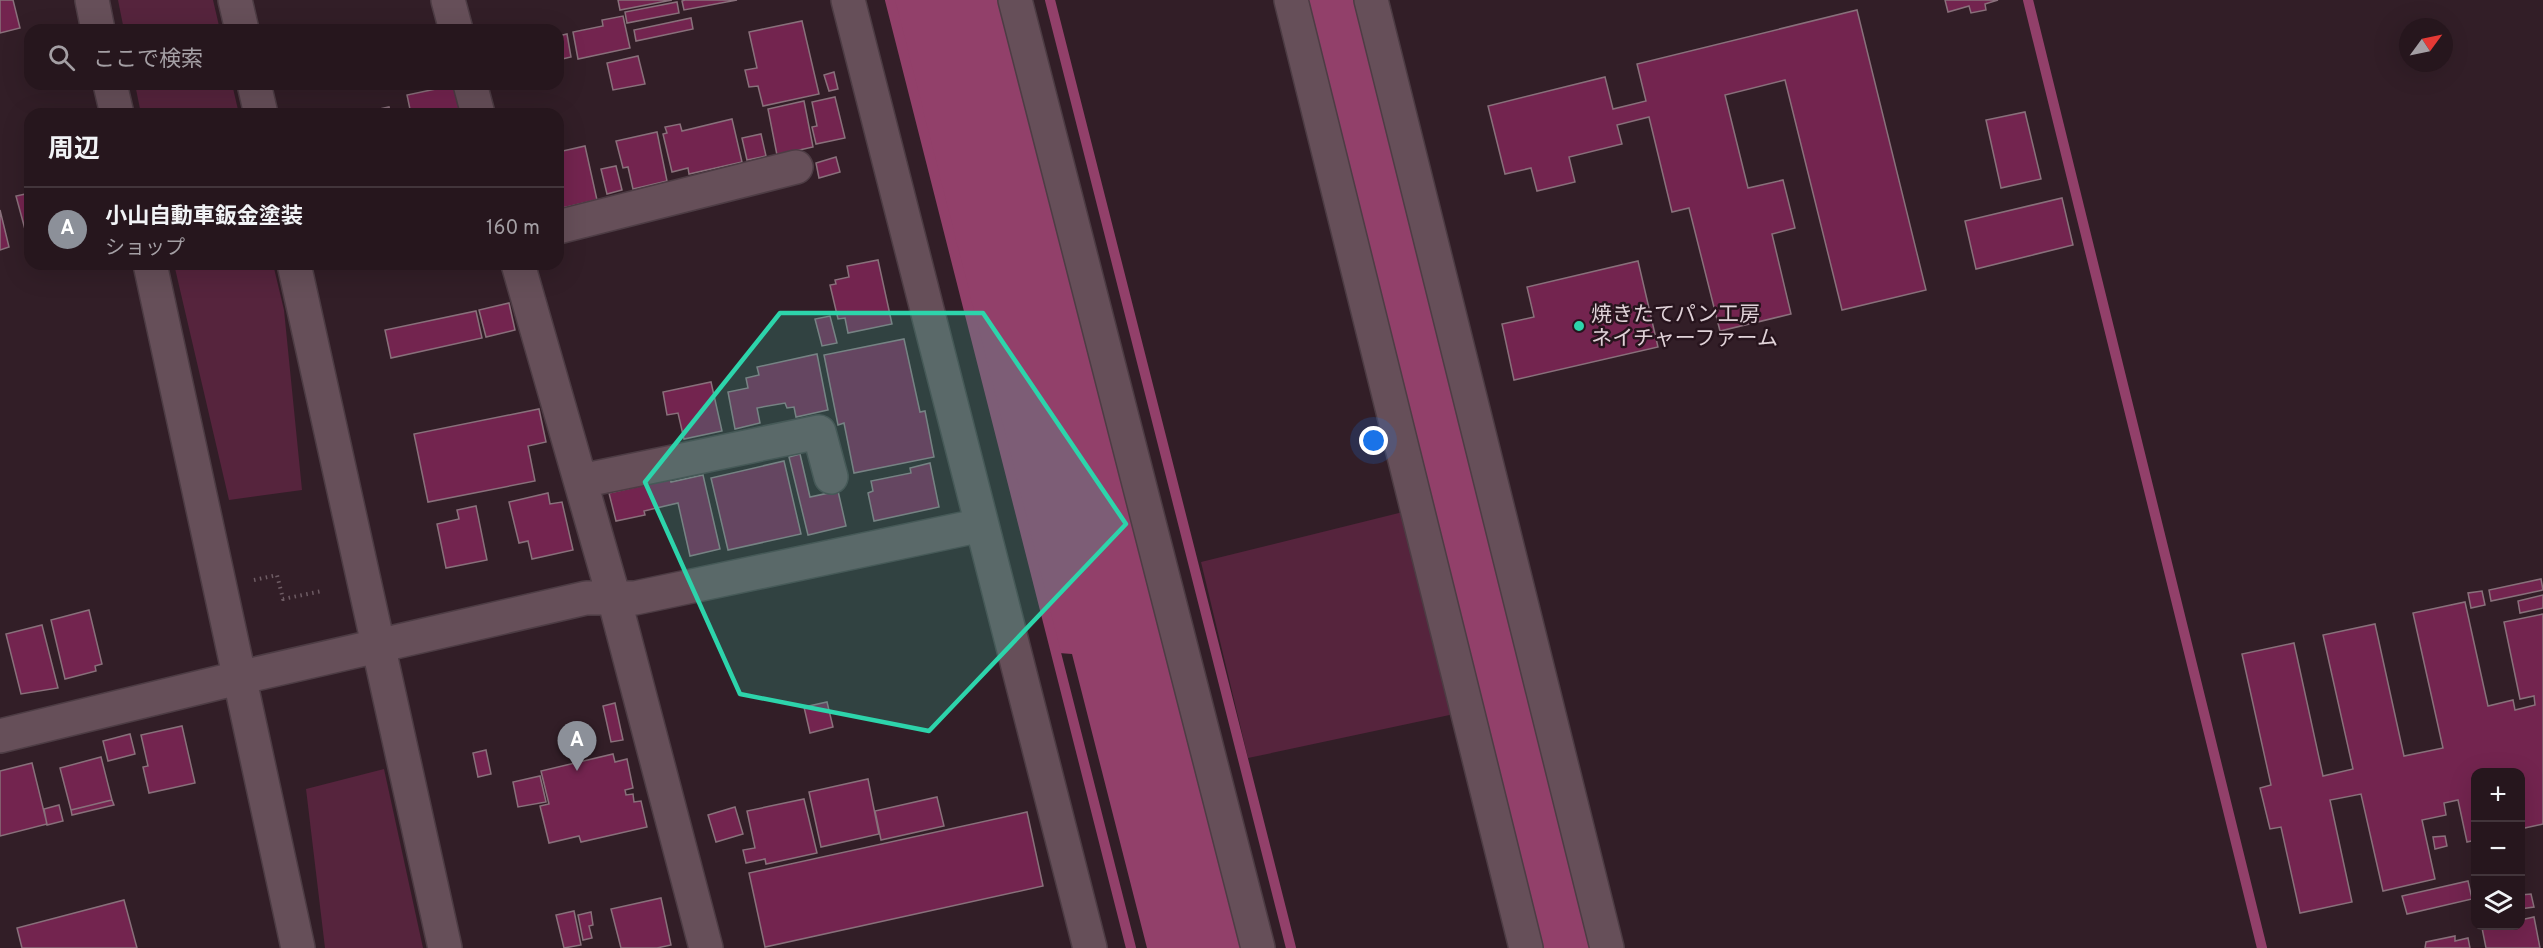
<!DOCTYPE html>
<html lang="ja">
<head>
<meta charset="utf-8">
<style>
	body { margin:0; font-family:Overpass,"Noto Sans JP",sans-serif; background:#32232a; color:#f1f3f6 }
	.controls { position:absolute; right:18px; bottom:18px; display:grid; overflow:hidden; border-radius:12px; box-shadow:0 6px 24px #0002 }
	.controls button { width:54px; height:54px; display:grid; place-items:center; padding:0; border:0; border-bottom:2px solid #42353b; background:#26161d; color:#f1f3f6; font:30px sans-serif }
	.compass { position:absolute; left:2399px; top:18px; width:54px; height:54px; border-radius:50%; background:#26161d; box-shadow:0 6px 24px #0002; rotate:57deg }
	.you { position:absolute; left:1374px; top:441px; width:21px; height:21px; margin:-15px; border:4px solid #fff; border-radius:50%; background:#1a73e8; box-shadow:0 0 0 9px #1a73e833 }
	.badge { display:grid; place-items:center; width:39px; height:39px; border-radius:50%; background:#8c9099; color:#fff; font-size:20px; font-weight:700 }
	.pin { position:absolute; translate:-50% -50px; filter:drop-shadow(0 2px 3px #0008) }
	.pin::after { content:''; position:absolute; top:32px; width:21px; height:18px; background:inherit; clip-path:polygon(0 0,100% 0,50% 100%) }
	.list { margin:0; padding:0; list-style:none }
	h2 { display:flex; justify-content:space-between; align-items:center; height:78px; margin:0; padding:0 24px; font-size:26px }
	h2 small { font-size:20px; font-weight:400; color:#a49fa4 }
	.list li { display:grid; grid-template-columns:39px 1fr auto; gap:18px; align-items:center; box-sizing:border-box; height:84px; padding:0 24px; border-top:2px solid #42353b }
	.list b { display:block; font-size:22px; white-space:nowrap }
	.list p { margin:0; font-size:20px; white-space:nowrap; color:#a49fa4 }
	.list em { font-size:20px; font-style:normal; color:#a49fa4 }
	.icon { flex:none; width:33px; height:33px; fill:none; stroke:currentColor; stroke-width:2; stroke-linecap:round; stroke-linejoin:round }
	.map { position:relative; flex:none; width:2543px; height:948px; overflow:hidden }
	.search { position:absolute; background:#26161d; box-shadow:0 6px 24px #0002; left:24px; top:24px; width:540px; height:66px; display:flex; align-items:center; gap:15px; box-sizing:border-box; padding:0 21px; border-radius:18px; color:#a49fa4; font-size:22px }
	.panel { position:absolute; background:#26161d; box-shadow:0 6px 24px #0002; left:24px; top:108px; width:540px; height:162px; border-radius:18px }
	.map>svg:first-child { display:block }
	.green { fill:#56243d }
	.water { fill:#92406a }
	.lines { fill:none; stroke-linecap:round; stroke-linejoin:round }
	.stream { stroke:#92406a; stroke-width:10 }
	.river { stroke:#92406a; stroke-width:66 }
	.building { fill:#73244f; stroke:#89707b; stroke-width:1.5 }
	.minor-casing { stroke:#4d3c44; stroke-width:36 }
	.path { stroke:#6e5c64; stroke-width:4; stroke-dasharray:1.5 4.5; stroke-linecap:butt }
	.minor { stroke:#664f59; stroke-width:33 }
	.marked { fill:#2dd4ab; fill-opacity:0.2; stroke:#2dd4ab; stroke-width:4.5; stroke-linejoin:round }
	.poi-dot { fill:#2dd4ab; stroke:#27141d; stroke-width:2 }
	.labels { text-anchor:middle; stroke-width:5; stroke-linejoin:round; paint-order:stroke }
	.poi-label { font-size:21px; fill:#e0d2d8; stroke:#27141d; text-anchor:start }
</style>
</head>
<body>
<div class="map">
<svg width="2543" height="948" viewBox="0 0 2543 948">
	<rect width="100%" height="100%" fill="#321e27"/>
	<path class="green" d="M 118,0 L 213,0 L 220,30 L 124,30 Z
		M 135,84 L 232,84 L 239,114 L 141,114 Z
		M 174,264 L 273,264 L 284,310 L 302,490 L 229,500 Z
		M 1407,511 L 1459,713 L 1248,758 L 1201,562 Z
		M 384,769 L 423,948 L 325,948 L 306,789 Z"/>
	<path class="water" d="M 894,0 L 998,0 L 1241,948 L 1147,948 L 1072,654 L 1059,653 Z"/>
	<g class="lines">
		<path class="stream" d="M 890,0 L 1131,948
			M 1050,0 L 1291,948
			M 2028,0 L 2262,948"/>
		<path class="river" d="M 1325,0 L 1561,948"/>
	</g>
	<path class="building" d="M 0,0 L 13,0 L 20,28 L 0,33 Z
		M 618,0 L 672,0 L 620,10 Z
		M 685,0 L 737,0 L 684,10 L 682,1 Z
		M 1945,0 L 1998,0 L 1985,4 L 1986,10 L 1971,13 L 1969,6 L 1948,12 Z
		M 677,2 L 679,13 L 627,23 L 625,12 Z
		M 1857,10 L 1926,290 L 1842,310 L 1785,80 L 1725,95 L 1748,188 L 1783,180 L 1795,228 L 1772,234 L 1791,314 L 1720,331 L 1689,208 L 1672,212 L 1649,117 L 1617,125 L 1622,144 L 1569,157 L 1575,182 L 1537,191 L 1531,168 L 1505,174 L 1488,106 L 1605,77 L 1613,109 L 1646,101 L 1637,64 Z
		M 623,16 L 630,48 L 578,59 L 573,32 L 603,26 L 602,20 Z
		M 691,18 L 693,29 L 636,41 L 634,30 Z
		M 802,21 L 819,94 L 763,106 L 758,86 L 749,87 L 745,70 L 757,68 L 749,32 Z
		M 567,34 L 571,57 L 558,60 L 558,36 Z
		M 638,56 L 645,84 L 613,90 L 607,63 Z
		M 834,72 L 838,89 L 829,91 L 824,75 Z
		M 455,85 L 461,114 L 411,114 L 407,95 Z
		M 835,97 L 845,138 L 816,144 L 812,127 L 817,126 L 812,102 Z
		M 804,101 L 813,147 L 777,155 L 768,109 Z
		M 389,107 L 391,114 L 357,114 Z
		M 2025,112 L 2041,179 L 2001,188 L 1986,120 Z
		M 732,119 L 742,162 L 689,174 L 688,168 L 672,172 L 663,134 L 667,133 L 665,127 L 680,124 L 682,131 Z
		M 657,132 L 667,181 L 633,189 L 628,167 L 623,168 L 616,141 Z
		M 761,134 L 766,156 L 747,160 L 742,138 Z
		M 585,146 L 597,200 L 558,209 L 558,152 Z
		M 836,157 L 840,172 L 819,178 L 816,163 Z
		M 616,166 L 622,190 L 607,194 L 601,169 Z
		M 30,193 L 30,232 L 26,233 L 16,196 Z
		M 2062,198 L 2073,245 L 1976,269 L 1965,221 Z
		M 0,210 L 9,247 L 0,250 Z
		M 878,260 L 892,324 L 848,333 L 845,318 L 838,319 L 830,285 L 836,284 L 835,280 L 849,277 L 847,266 Z
		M 1638,261 L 1658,347 L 1514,380 L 1502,324 L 1534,317 L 1527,287 Z
		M 509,303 L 515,330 L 486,337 L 479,310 Z
		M 476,311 L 482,338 L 391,358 L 385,330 Z
		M 830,316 L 837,343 L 822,346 L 815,319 Z
		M 904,339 L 920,412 L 925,411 L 934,457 L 854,473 L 844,423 L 838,425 L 824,355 Z
		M 817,354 L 828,410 L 796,417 L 794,407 L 787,408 L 785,403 L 757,408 L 760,423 L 735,429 L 728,392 L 748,388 L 746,378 L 759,375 L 757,367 Z
		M 711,382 L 722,431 L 684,439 L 678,413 L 667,415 L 663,392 Z
		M 539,409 L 546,442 L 528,446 L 535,481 L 428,502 L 414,434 Z
		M 800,454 L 810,497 L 838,491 L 846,526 L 808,535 L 789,457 Z
		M 784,461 L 801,534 L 728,550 L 711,478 Z
		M 930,463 L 939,507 L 874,521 L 868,493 L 873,491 L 871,481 L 911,473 L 910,468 Z
		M 703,475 L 720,549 L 690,556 L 678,503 L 644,511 L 645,515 L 616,521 L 609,493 L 670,479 L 671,482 Z
		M 548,493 L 550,504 L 562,502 L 573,550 L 532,559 L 528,541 L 519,543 L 509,502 Z
		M 476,506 L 487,560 L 446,568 L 437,524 L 459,519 L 457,510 Z
		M 2541,579 L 2543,590 L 2491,601 L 2489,590 Z
		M 2482,591 L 2485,605 L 2471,608 L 2468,593 Z
		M 2543,595 L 2543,608 L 2520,613 L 2518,601 Z
		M 2465,602 L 2488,706 L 2513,700 L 2515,710 L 2535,705 L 2534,696 L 2520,699 L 2504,622 L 2543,614 L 2543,824 L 2520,829 L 2520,772 L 2476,772 L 2476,840 L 2467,842 L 2458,800 L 2444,803 L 2446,815 L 2422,820 L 2435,879 L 2383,891 L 2361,794 L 2330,800 L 2352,902 L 2300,913 L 2281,827 L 2270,829 L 2260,788 L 2271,785 L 2242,654 L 2294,643 L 2323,776 L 2353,769 L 2323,635 L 2375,624 L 2404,756 L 2443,748 L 2413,613 Z
		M 89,610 L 102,664 L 95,666 L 96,671 L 65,679 L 51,620 Z
		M 42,625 L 58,688 L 21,694 L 6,634 Z
		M 827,702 L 833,727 L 810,733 L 804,707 Z
		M 615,703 L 623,740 L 611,742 L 603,706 Z
		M 182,726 L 195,783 L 149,793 L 143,767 L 148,766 L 141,735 Z
		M 130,734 L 135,754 L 108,761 L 103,741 Z
		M 486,750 L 491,774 L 478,777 L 473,753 Z
		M 613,754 L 615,762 L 627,759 L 633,788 L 625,790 L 626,795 L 633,794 L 634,802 L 641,801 L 647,827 L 581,842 L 579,836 L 549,843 L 540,806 L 549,804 L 541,771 Z
		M 101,757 L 112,800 L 71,810 L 60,768 Z
		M 32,763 L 47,824 L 0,836 L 0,771 Z
		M 540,776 L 546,802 L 518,807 L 513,782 Z
		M 868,779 L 879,834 L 821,847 L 809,792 Z
		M 937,797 L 944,826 L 881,840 L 875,811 Z
		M 804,799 L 817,853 L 766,864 L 765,859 L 746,863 L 743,850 L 755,848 L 747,811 Z
		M 112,800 L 114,805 L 72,815 L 71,810 Z
		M 59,805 L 63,821 L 47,825 L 44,809 Z
		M 735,807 L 743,834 L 716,842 L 708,815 Z
		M 1027,812 L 1043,886 L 765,947 L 749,873 Z
		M 2445,836 L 2447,846 L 2435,849 L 2433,837 Z
		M 2468,881 L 2472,899 L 2407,914 L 2402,896 Z
		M 2531,894 L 2534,907 L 2520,909 L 2520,895 Z
		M 661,898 L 671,945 L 657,948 L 621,948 L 611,909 Z
		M 124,900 L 137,948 L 22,948 L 17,928 Z
		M 574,911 L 581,945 L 564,948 L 556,915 Z
		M 591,912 L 593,925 L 589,926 L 592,938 L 583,940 L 578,915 Z
		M 2534,917 L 2540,948 L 2486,948 L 2482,928 L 2520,926 L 2520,920 Z
		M 2455,936 L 2455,941 L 2468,938 L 2470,948 L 2425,948 L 2426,942 Z"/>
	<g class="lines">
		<g class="minor-casing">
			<path id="minor" d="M 92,0 L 98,30
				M 235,0 L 242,30
				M 448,0 L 456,30
				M 848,0 L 1090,948
				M 1015,0 L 1258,948
				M 1291,0 L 1526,948
				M 1371,0 L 1607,948
				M 110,84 L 117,114
				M 254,84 L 261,114
				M 470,84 L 478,114
				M 558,227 L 796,167
				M 150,264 L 298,948
				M 294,264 L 445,948
				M 518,264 L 614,598 L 706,948
				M 581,481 L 819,432 L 831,477
				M 0,736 L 238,678 L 586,598 L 635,598 L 982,525"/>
		</g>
		<path class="path" d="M 254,580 L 277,575 L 283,599 L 322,591"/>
		<use href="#minor" class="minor"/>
	</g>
	<path class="marked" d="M 780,313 L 983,313 L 1126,524 L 929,731 L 740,694 L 645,482 Z"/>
	<circle class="poi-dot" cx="1579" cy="326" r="6"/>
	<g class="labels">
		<g class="poi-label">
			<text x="1591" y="321">焼きたてパン工房<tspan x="1591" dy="24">ネイチャーファーム</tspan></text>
		</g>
	</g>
</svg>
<div class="controls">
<button>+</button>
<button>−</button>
<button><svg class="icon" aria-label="layers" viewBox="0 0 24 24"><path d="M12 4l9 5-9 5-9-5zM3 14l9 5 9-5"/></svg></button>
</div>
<svg class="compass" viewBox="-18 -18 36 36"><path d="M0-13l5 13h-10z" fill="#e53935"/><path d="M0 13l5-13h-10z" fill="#a49fa4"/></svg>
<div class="you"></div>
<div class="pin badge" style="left:577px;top:771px">A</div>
<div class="search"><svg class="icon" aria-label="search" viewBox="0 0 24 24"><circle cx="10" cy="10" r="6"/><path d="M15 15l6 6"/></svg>ここで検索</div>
<section class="panel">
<h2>周辺<small></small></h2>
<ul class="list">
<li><span class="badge">A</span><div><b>小山自動車鈑金塗装</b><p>ショップ</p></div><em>160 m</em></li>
</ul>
</section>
</div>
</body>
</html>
